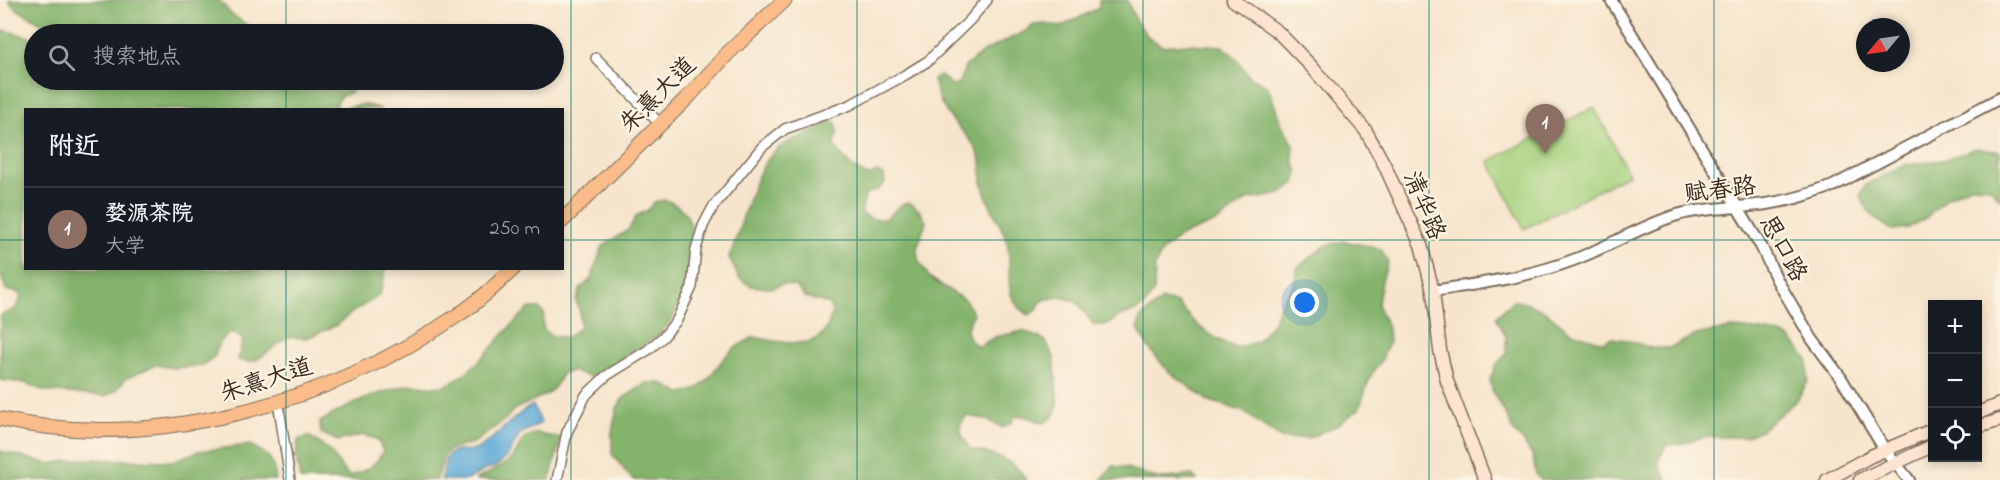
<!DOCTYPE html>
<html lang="zh">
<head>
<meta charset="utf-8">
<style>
	body { margin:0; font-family:"Indie Flower","LXGW WenKai TC",sans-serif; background:#242831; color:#f1f3f6 }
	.controls { position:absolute; right:18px; bottom:18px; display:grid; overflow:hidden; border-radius:0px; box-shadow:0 3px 9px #0003 }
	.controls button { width:54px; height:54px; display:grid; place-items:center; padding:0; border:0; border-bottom:2px solid #363941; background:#171b24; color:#f1f3f6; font:30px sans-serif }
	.compass { position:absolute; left:1856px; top:18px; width:54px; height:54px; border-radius:50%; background:#171b24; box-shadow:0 3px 9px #0003; rotate:241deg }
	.you { position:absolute; left:1305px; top:303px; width:21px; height:21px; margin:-15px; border:4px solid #fff; border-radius:50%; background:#1a73e8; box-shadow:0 0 0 9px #1a73e833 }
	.badge { display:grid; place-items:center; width:39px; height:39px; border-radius:50%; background:#0f766e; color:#fff; font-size:20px; font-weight:700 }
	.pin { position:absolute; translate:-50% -50px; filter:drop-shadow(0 2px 3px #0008) }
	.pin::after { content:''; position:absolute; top:32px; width:21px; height:18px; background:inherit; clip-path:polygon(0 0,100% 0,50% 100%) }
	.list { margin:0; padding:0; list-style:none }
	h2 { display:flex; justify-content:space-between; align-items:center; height:78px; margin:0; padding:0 24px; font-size:26px }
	h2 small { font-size:20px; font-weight:400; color:#9ea1a6 }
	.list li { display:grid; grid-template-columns:39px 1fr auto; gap:18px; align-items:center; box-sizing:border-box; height:84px; padding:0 24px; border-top:2px solid #363941 }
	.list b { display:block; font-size:22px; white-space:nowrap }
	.list p { margin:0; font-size:20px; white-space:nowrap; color:#9ea1a6 }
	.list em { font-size:20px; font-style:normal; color:#9ea1a6 }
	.icon { flex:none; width:33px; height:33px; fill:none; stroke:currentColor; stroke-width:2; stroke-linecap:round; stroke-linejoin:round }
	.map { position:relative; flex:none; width:2000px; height:480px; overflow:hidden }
	.search { position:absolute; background:#171b24; box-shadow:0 3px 9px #0003; left:24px; top:24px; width:540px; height:66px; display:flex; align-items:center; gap:15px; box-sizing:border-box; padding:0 21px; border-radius:33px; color:#9ea1a6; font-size:22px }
	.panel { position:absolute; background:#171b24; box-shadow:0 3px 9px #0003; left:24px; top:108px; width:540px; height:162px; border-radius:0px }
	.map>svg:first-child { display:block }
	.green { fill:#a6d17d; stroke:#707e4e; stroke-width:1.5 }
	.forest { fill:#84b36c; stroke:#606e45; stroke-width:1.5 }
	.water { fill:#5faad7; stroke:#4d6a7a; stroke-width:1.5 }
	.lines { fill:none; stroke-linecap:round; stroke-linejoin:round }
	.minor-casing { stroke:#7c6b5b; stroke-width:12 }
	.tertiary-casing { stroke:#7c6b5b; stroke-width:14 }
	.secondary-casing { stroke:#7c6b5b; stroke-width:15 }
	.primary-casing { stroke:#7c6b5b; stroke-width:16 }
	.minor { stroke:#fff; stroke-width:9 }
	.tertiary { stroke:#fff; stroke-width:10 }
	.secondary { stroke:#fde4d0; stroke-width:12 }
	.primary { stroke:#f9bc8a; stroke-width:14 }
	.grid { fill:none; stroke:#0f766e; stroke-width:1.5; stroke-opacity:0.55 }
	.labels { text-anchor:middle; stroke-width:4.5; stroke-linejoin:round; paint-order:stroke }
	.street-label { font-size:24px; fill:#3b2a1e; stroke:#fcf5e5 }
</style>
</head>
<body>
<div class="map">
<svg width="2000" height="480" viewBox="0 0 2000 480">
	<rect width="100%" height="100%" fill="#fcf5e5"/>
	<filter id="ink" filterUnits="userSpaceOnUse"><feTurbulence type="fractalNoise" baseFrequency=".0167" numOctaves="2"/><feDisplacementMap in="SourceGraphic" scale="12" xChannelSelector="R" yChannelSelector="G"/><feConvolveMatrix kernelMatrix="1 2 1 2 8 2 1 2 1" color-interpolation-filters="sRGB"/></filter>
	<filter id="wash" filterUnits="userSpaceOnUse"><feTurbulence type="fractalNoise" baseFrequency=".008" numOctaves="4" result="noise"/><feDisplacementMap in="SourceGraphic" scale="24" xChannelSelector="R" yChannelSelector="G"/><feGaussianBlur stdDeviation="1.35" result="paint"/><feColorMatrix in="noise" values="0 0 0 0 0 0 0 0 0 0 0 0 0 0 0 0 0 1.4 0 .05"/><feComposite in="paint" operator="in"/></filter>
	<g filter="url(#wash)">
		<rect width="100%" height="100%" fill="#f6e5cc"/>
		<path class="green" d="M 1594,107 L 1629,174 L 1524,229 L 1489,161 Z"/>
		<path class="forest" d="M 8,0 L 219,0 L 230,13 L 250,27 L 276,27 L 280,34 L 46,34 L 46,27 C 34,16 18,14 8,0 Z
			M 1099,0 L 1127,0 L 1136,21 L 1149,38 L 1162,46 L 1188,44 L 1222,46 L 1235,57 L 1251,78 L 1260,81 L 1269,89 L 1282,125 L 1294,145 L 1293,159 L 1298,173 L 1295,183 L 1281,194 L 1247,200 L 1218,221 L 1181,236 L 1163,250 L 1155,266 L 1154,290 L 1145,306 L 1133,312 L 1120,316 L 1107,325 L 1094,325 L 1076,301 L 1061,297 L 1046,299 L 1040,303 L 1037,310 L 1029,315 C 996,296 1017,266 1005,236 C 998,219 987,203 983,185 C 980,176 983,166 980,158 C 975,143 963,132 953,121 C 943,109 936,94 933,79 L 940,75 L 952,86 L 959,84 L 965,67 L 983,52 L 1022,33 L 1034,25 L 1046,24 L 1060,27 L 1099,8 Z
			M 3,30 L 34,38 L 34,80 L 343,80 L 350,84 L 351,92 L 340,97 L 336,105 L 340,109 L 363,104 L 381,109 L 26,110 L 26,268 L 386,269 L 380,295 L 354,311 L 335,326 L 306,338 L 288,337 L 258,359 L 249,362 L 238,360 L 243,339 L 231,332 L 219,343 L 215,356 L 203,365 L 175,368 L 155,365 L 125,379 L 117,390 L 106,396 L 44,391 L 25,383 L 0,380 L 0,316 L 15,309 L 21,299 L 19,293 L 6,290 L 0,273 L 0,33 Z
			M 831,121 L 836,123 L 838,132 L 834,145 C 843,160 853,170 868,176 L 877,172 L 884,175 L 885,183 L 878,190 L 866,194 L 861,213 L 872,219 L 886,219 L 899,206 L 909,202 L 920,211 L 926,222 L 917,248 L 918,260 L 930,278 L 966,301 L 973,314 L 966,331 L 969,339 L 978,347 L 995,337 L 1023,331 L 1045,340 L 1054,357 L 1058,405 L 1052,418 L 1044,423 L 1024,416 L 1015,416 L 1012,422 L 1003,428 L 986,419 L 966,416 L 960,425 L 961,433 L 970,449 C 992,454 1015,459 1026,480 L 635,480 L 630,477 L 612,454 L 612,432 L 617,408 L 623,398 L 647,383 L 661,383 L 681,394 C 712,388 710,370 730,352 C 736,346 746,342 754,337 C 774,341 810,351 825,331 C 828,326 830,318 833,313 L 829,304 L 805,297 L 795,286 L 783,284 L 771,288 L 751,286 L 739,278 L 729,257 C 743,227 751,175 773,153 C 789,137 813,134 831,121 Z
			M 1976,148 L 2000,152 L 2000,199 L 1990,187 L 1970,186 L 1948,197 L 1926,218 L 1908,228 L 1892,230 C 1877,220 1867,213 1860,196 L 1865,185 L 1905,165 L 1943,160 Z
			M 665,200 C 681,205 690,215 692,232 L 685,290 L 672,319 L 658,336 L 591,377 L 572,371 L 563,373 L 554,388 L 547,394 L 513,410 L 506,419 L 475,442 L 449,450 L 444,455 L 437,480 L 300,480 L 296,456 L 298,440 L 309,436 C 316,441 325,446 330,452 C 338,460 339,468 349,476 C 364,472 377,465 383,451 L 377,439 L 362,435 L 338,441 L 321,433 L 320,422 C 346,406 379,392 409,385 C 421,383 434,390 446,385 C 478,372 503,329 530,308 L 539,308 L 544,314 L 543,328 L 550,336 L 568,337 L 580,327 L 580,313 L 576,301 L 581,288 L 591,279 L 602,247 L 629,229 L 636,216 L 648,210 L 654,202 Z
			M 1344,241 L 1381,249 L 1388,262 L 1382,280 L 1378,303 L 1380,311 L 1388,328 L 1389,342 L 1382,359 L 1370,377 L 1359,409 L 1337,425 L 1309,438 L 1281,438 L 1242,411 L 1207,400 L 1168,371 L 1148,347 L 1138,329 L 1140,318 L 1162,300 L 1177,303 C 1196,326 1208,336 1236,348 L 1257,342 L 1273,322 L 1282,301 L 1294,285 L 1297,268 L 1325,246 Z
			M 1513,301 L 1526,302 L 1546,312 L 1571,332 L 1603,342 L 1610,338 L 1627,340 L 1651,348 L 1669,348 L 1696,335 L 1732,328 L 1748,329 L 1781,334 L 1790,338 L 1808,360 L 1808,381 L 1797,400 L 1761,430 L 1745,437 L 1703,437 L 1681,444 L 1667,445 C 1655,463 1657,464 1668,480 L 1541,480 L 1536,475 L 1533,457 L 1523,441 L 1514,432 L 1507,416 L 1493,393 L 1490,379 L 1496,365 L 1506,354 L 1506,337 L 1496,317 Z
			M 538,433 C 546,438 553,434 561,438 L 550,480 L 475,480 C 488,473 502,468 512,458 C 523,447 515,438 538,433 Z
			M 250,445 C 270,455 273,458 276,480 L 0,480 L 0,451 L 49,464 L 81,459 L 172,461 L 199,451 Z
			M 1113,466 L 1126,468 L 1159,479 L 1192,475 L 1197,480 L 1101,480 Z"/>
		<path class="water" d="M 533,405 L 541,423 L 520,434 L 507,457 L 495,467 L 487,469 L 467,480 L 441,480 C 445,471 443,459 449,454 C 456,448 468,453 477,449 C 498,438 511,416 533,405 Z"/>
	</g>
	<g filter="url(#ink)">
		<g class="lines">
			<g class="minor-casing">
				<path id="minor" d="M 596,58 L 660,124
					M 278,401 L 290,480
					M 557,480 L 567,432 L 586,395 L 606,376 L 648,350 L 664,336 L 677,320 L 692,287 L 696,249 L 703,226 L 713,207 L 762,147 L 785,129 L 850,105 L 905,75 L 928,61 L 970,20 L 987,0"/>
			</g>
			<g class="tertiary-casing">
				<path id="tertiary" d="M 1611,0 L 1761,246 L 1777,280 L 1812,339 L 1841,378 L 1885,450 L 1909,480
					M 1433,291 C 1482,283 1530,277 1576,259 C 1610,246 1641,226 1677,215 C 1708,206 1740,209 1772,203 C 1793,200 1813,193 1833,186 L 2000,98"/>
			</g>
			<g class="secondary-casing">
				<path id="secondary" d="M 1233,0 L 1278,32 L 1311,66 L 1366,131 L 1384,164 L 1421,245 L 1433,291 L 1440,350 L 1447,381 L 1485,480
					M 1978,413 L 2000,404
					M 1978,427 L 2000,420
					M 1827,480 L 1871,456 L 1932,430
					M 1860,480 L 1932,446"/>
			</g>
			<g class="primary-casing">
				<path id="primary" d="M 562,221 L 690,95 L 728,53 L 785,0
					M 0,419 C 154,453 329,403 458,315 C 478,302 496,285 514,268"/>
			</g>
			<use href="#minor" class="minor"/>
			<use href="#tertiary" class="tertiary"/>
			<use href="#secondary" class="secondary"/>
			<use href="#primary" class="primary"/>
		</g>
	</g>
	<path class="grid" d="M 286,0 L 286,34M 571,0 L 571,480M 857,0 L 857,480M 1143,0 L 1143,480M 1429,0 L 1429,480M 1714,0 L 1714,480M 286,80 L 286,110M 0,240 L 26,240M 562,240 L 2000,240M 286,268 L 286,480"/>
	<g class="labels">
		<g class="street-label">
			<text transform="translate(657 94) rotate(-45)" y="8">朱熹大道</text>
			<text transform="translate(1720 189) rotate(-7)" y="8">赋春路</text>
			<text transform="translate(1425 205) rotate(67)" y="8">清华路</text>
			<text transform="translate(1784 248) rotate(61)" y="8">思口路</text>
			<text transform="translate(266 379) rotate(-18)" y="8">朱熹大道</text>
		</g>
	</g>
</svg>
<div class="controls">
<button>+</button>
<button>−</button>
<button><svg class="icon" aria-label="locate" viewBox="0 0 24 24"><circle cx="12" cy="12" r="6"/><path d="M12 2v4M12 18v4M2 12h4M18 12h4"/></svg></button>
</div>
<svg class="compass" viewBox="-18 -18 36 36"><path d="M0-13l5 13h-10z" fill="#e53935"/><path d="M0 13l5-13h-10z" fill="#9ea1a6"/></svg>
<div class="you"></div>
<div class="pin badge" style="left:1545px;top:154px;background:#8d6e63">1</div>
<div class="search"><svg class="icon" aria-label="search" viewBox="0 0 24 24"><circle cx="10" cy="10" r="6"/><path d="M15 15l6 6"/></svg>搜索地点</div>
<section class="panel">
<h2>附近<small></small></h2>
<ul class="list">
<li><span class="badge" style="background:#8d6e63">1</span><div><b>婺源茶院</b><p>大学</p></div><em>250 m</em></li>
</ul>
</section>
</div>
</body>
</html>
